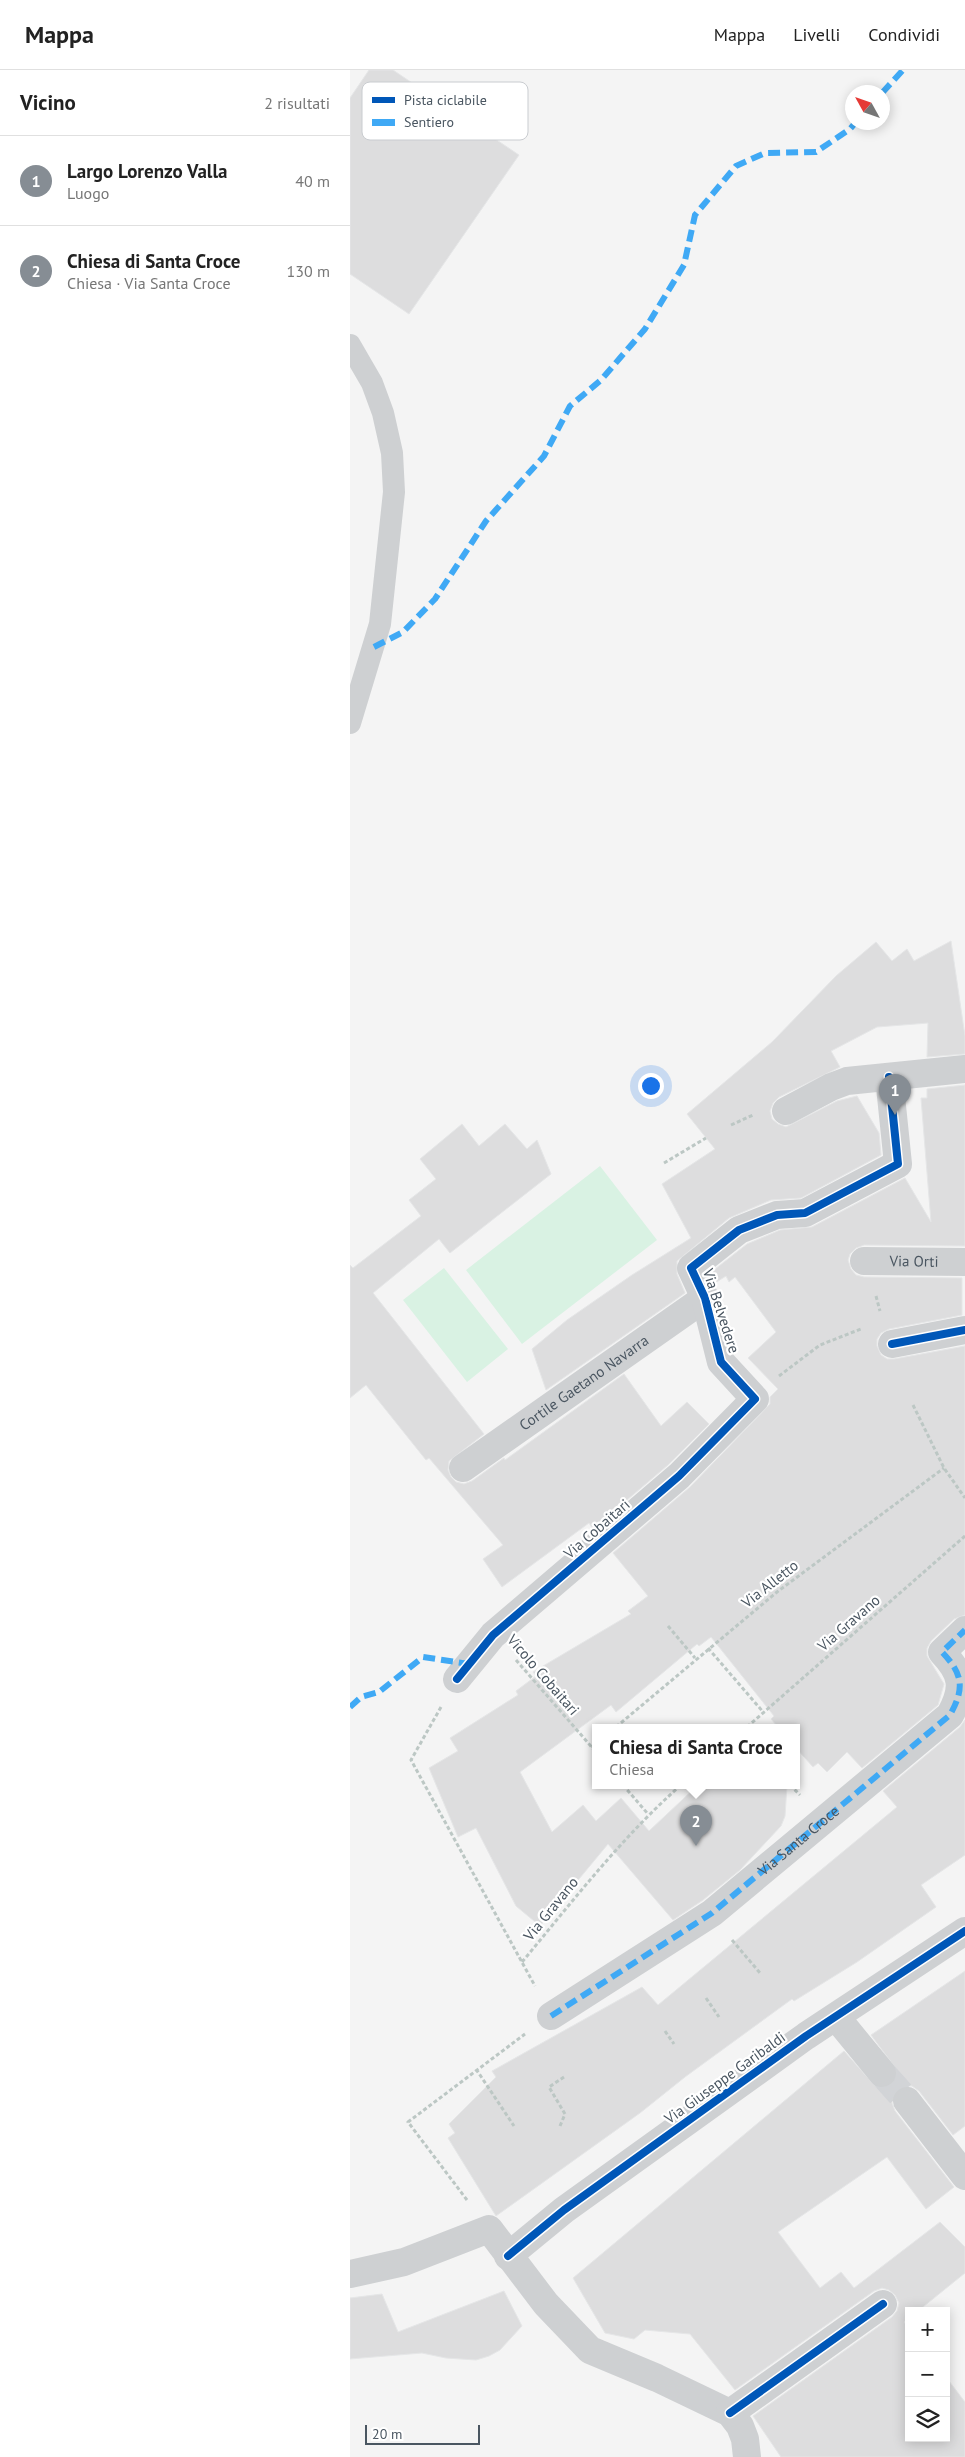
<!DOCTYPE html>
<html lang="it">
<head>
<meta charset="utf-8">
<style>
	body { margin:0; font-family:"PT Sans",sans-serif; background:#f2f2f2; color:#222 }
	.controls { position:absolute; right:15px; bottom:15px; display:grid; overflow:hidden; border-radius:0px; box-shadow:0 2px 12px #0003 }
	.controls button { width:45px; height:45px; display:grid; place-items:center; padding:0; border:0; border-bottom:1px solid #e0e0e0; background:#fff; color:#222; font:25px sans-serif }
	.compass { position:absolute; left:495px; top:15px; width:45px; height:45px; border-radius:50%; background:#fff; box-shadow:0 2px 12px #0003; rotate:310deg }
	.scale { position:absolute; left:15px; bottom:12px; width:115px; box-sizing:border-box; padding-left:5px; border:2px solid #4a5661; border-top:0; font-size:14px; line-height:18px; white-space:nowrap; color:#4a5661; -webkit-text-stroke:4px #fff; paint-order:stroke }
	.you { position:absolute; left:300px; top:1015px; width:18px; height:18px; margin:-12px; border:4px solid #fff; border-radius:50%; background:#1a73e8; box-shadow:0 0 0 8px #1a73e833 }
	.badge { display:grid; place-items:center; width:32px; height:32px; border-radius:50%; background:#868d94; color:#fff; font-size:16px; font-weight:700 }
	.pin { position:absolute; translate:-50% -41px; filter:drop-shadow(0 1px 2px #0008) }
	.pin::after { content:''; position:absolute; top:26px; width:18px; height:15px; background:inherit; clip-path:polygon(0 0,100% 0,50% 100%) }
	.popup { position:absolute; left:242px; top:1654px; width:208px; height:65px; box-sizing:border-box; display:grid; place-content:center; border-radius:0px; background:#fff; filter:drop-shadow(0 1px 4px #0005); font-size:16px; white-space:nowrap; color:#767676 }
	.popup b { font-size:19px; color:#222 }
	.popup::after { content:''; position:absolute; left:50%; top:100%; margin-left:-10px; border:10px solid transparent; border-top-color:#fff }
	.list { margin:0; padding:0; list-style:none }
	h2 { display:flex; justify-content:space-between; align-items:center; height:65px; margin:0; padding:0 20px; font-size:21px }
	h2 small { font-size:16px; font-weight:400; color:#767676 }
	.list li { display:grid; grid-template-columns:32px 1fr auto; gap:15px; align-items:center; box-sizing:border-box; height:90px; padding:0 20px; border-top:1px solid #e0e0e0 }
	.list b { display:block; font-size:19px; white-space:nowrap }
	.list p { margin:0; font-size:16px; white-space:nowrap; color:#767676 }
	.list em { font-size:16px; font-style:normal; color:#767676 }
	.icon { flex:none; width:28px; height:28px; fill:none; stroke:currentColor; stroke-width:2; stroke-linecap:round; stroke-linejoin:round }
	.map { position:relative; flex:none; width:615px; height:2387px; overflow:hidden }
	header { display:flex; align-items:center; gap:30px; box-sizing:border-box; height:70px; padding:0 25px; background:#fff; border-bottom:1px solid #e0e0e0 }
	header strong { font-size:24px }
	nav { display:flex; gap:28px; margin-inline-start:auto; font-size:18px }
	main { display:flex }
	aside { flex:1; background:#fff }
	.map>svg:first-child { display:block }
	.green { fill:#d9f2e3 }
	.building { fill:#ddddde; stroke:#e5e6e7 }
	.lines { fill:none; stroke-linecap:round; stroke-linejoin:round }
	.street-tunnel { stroke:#d2d4d7; stroke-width:28; stroke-dasharray:28 14; stroke-linecap:butt }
	.path { stroke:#bcc7c4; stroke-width:3; stroke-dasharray:4 2.5; stroke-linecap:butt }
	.lane { stroke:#ced0d2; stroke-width:22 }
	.street { stroke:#ced0d2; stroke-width:28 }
	.quiet { stroke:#3fa9f5; stroke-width:6; stroke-dasharray:12 6; stroke-linecap:butt }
	.cycleway-casing { stroke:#fff; stroke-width:11 }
	.cycleway { stroke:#0057b8; stroke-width:8 }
	.labels { text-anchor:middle; stroke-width:4.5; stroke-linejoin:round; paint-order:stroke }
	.street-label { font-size:15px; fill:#4a5661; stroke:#fff }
	.key { fill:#fff; stroke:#c9ccd0; stroke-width:1 }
	.key-label { font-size:14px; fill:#4a5661 }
</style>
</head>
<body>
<header>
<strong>Mappa</strong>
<nav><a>Mappa</a><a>Livelli</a><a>Condividi</a></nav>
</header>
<main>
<aside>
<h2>Vicino<small>2 risultati</small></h2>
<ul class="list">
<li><span class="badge">1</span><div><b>Largo Lorenzo Valla</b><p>Luogo</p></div><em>40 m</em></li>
<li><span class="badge">2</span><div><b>Chiesa di Santa Croce</b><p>Chiesa · Via Santa Croce</p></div><em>130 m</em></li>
</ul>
</aside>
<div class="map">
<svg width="615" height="2387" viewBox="0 0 615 2387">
	<rect width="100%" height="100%" fill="#f4f4f4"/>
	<path class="green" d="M 250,1096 L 307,1170 L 172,1274 L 116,1200 Z
		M 94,1198 L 158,1279 L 117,1312 L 53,1230 Z"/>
	<path class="building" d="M 19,0 L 43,0 L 169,85 L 59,244 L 0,204 L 0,28 Z
		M 601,871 L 615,966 L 615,984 L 577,987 L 578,953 L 527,957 L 481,981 L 490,997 L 429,1027 L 423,1033 L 420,1041 L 422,1049 L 428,1054 L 436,1057 L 487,1031 L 507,1026 L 529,1063 L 531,1085 L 451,1128 L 421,1130 L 379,1148 L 327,1191 L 327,1204 L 335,1223 L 196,1320 L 182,1279 L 217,1250 L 282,1205 L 341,1168 L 312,1114 L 365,1079 L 337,1044 L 422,972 L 486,906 L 526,872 L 542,891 L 557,879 L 564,891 Z
		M 615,1015 L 615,1176 L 514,1175 L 506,1178 L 500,1184 L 498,1190 L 501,1199 L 506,1205 L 514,1207 L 612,1208 L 612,1245 L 539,1259 L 531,1263 L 527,1269 L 527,1276 L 531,1285 L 537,1289 L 544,1289 L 615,1276 L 615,1545 L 604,1549 L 581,1571 L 577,1578 L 577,1586 L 594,1614 L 588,1635 L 512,1698 L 497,1682 L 477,1702 L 468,1693 L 463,1697 L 446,1678 L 446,1657 L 428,1657 L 421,1649 L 424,1646 L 361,1567 L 349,1576 L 347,1574 L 266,1642 L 261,1635 L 170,1702 L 202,1762 L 233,1735 L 246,1751 L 271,1728 L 299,1761 L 348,1715 L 437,1715 L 435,1746 L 431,1756 L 390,1800 L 353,1830 L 323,1850 L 258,1774 L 190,1856 L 166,1836 L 126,1758 L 108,1767 L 79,1698 L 108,1681 L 100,1668 L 168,1625 L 166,1621 L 186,1606 L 183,1602 L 281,1544 L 278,1541 L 298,1526 L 263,1483 L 340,1417 L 420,1334 L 420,1327 L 428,1319 L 398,1288 L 426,1262 L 385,1207 L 379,1212 L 376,1206 L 365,1213 L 360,1203 L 397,1174 L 430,1160 L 462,1157 L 555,1108 L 581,1152 L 571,1028 L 577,1028 L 577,1019 Z
		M 112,1054 L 129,1076 L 155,1054 L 177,1079 L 187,1070 L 201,1104 L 100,1183 L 89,1169 L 23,1223 L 134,1364 L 99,1391 L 98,1400 L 101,1407 L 106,1412 L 114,1414 L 122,1411 L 154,1388 L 155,1390 L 274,1304 L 311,1356 L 337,1332 L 359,1354 L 318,1395 L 243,1459 L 239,1453 L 152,1517 L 133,1489 L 153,1475 L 79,1388 L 76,1390 L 16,1315 L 0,1328 L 0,1195 L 3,1198 L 71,1146 L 59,1130 L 86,1109 L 70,1089 Z
		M 615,1650 L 615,1785 L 571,1815 L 586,1837 L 507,1892 L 444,1931 L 442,1929 L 335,2007 L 290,2043 L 146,2146 L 98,2068 L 105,2063 L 99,2054 L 146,2007 L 142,2001 L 292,1917 L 308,1935 L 547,1737 L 533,1721 L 610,1657 Z
		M 615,1901 L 615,2056 L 603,2065 L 569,2021 L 562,2016 L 555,2016 L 548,2018 L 543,2025 L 542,2033 L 545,2041 L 604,2117 L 576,2139 L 537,2087 L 428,2162 L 470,2218 L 491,2202 L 504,2218 L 590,2152 L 615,2177 L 615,2203 L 568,2241 L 559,2241 L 559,2248 L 554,2252 L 559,2259 L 559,2368 L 596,2368 L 596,2307 L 615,2332 L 615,2387 L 431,2387 L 403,2346 L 542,2247 L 547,2241 L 549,2233 L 545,2225 L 539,2220 L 532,2218 L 524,2221 L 385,2320 L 340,2264 L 295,2260 L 284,2269 L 255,2263 L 223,2208 L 494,1981 L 526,2017 L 534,2018 L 542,2015 L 546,2009 L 547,2000 L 521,1965 Z
		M 154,2221 L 172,2256 L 150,2280 L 139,2286 L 126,2290 L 96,2288 L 72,2283 L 0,2289 L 0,2228 L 32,2224 L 48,2262 Z"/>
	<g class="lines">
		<path class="street-tunnel" d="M 532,2003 L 557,2031"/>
		<path class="path" d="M 381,1055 L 403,1045
			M 314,1093 L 356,1068
			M 526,1226 L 530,1241
			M 429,1306 L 470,1275 L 511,1259
			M 563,1335 L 594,1398 L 615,1428
			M 318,1556 L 345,1588
			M 358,1578 L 414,1643
			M 166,1590 L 246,1682
			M 91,1637 L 61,1690 L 185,1916
			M 266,1657 L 427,1522 L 594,1398
			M 397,1657 L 615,1466
			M 242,1678 L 246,1674
			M 273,1715 L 298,1744
			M 440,1715 L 450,1725
			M 382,1870 L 410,1903
			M 172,1892 C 223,1831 271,1768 331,1715
			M 356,1928 L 369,1947
			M 315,1961 L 324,1974
			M 126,1999 L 164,2056
			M 210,2056 L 215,2044 L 199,2017 L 214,2007
			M 117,2130 L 58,2052 L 175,1964"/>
		<path class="lane" d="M 0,275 L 22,313 L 33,343 L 42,383 L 44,422 L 30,554 L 0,653"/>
		<g class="street">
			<path d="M 436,1041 L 481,1017 L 497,1011 L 615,999"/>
			<path id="s1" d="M 514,1191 L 615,1192"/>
			<path d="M 542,1274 L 615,1260"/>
			<path id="s2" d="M 113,1398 L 355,1228"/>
			<path d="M 107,1609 L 143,1565 L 329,1406 L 405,1329 L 371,1292 L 355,1228 L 341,1198 L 389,1160 L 427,1145 L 455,1143 L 548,1094 L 539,1007"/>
			<path d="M 201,1946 L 362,1843 L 600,1645 C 615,1618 613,1604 592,1582 L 615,1560"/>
			<path d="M 486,1947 L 532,2003"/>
			<path d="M 557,2031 L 615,2106"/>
			<path d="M 158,2186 L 214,2140 L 456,1966 L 615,1861"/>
			<path d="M 0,2204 L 54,2192 L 139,2159 L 196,2234 L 240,2280 L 307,2308 L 380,2343 L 390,2356 L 395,2369 L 397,2387"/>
			<path d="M 380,2343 L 533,2234"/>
		</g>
		<g class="quiet">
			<path d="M 532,23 L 553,0"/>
			<path d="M 24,577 L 53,562 L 85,529 L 136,451 L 194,386 L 220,336 L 251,310 L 295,259 L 334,195 L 345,145 L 386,96 L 415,83 L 466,82 L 500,59 L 506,52"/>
			<path d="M 0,1637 L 11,1627 L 29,1622 L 73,1587 L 119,1594"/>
			<path id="s3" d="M 201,1946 L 362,1843 L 600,1645 C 615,1618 613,1604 592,1582 L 615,1560"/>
		</g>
		<g class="cycleway-casing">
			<path id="cycleway" d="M 542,1274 L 615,1260
				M 107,1609 L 143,1565 L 329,1406 L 405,1329 L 371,1292 L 355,1228 L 341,1198 L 389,1160 L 427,1145 L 455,1143 L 548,1094 L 539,1007
				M 158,2186 L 214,2140 L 456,1966 L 615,1861
				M 380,2343 L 533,2234"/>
		</g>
		<use href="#cycleway" class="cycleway"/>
	</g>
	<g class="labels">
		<g class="street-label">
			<text dy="5" stroke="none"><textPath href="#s1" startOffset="50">Via Orti</textPath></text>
			<text transform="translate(371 1241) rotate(72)" y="5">Via Belvedere</text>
			<text dy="5" stroke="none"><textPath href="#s2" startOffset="148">Cortile Gaetano Navarra</textPath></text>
			<text transform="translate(247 1459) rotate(-41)" y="5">Via Cobaitari</text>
			<text transform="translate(420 1514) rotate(-38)" y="5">Via Alletto</text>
			<text transform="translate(499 1553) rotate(-41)" y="5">Via Gravano</text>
			<text transform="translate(193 1605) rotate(49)" y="5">Vicolo Cobaitari</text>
			<text dy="5" stroke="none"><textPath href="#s3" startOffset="304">Via Santa Croce</textPath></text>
			<text transform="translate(201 1839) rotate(-51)" y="5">Via Gravano</text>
			<text transform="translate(375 2008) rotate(-36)" y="5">Via Giuseppe Garibaldi</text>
		</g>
	</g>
	<rect x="12" y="12" width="166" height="58" rx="8" class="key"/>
	<rect x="22" y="27" width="23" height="6" fill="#0057b8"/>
	<rect x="22" y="49" width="23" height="7" fill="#3fa9f5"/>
	<g class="key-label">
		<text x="54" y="35">Pista ciclabile</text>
		<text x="54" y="57">Sentiero</text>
	</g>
</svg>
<div class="controls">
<button>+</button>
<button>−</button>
<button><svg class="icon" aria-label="layers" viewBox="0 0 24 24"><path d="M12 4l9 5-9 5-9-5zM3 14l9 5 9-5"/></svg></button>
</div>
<svg class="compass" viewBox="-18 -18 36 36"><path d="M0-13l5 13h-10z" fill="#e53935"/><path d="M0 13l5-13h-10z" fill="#767676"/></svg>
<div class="scale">20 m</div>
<div class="you"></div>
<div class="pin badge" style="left:545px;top:1045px">1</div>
<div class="pin badge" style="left:346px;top:1776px">2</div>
<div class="popup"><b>Chiesa di Santa Croce</b>Chiesa</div>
</div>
</main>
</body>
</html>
